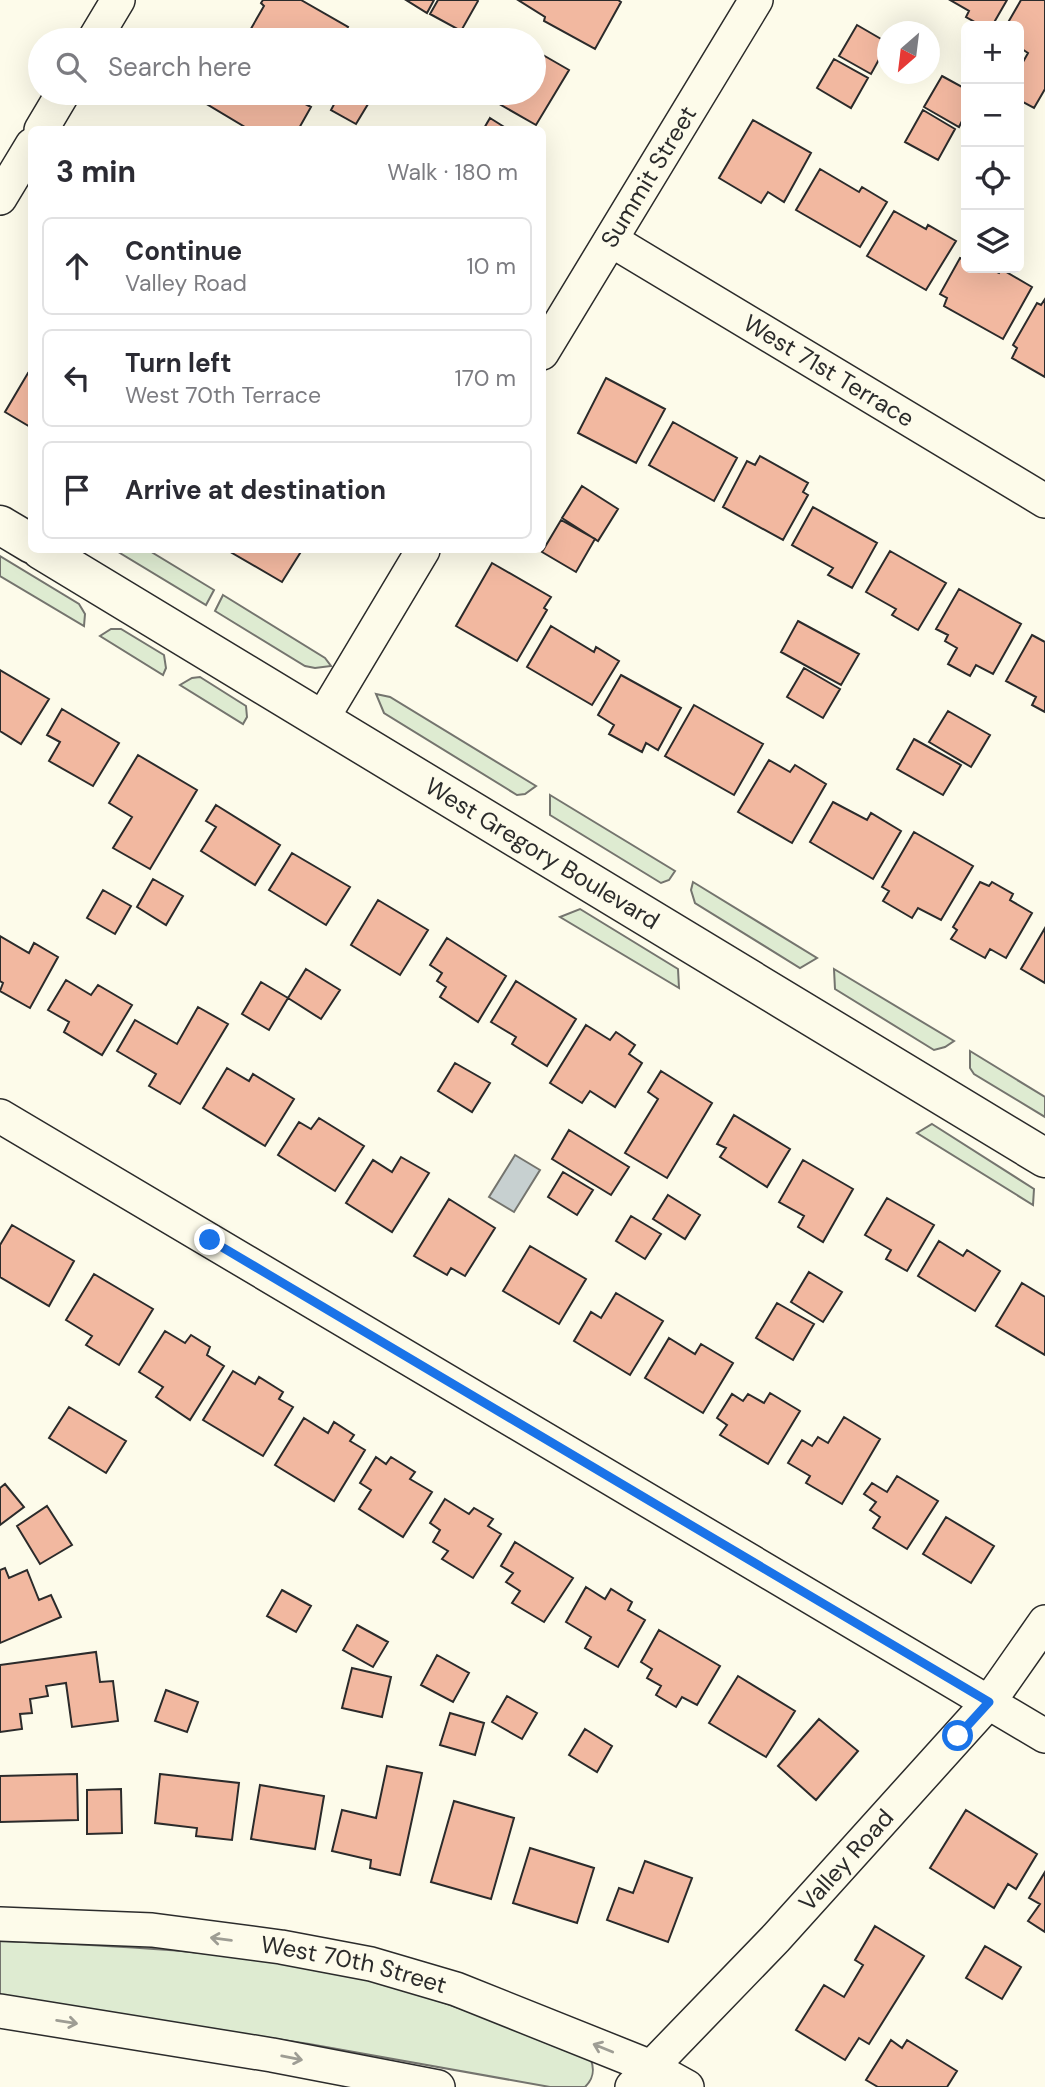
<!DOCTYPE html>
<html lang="en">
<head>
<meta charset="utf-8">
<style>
	body { margin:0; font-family:"DM Sans",sans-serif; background:#f7f7f7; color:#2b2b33 }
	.controls { position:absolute; right:21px; top:21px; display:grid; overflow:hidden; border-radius:10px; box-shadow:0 7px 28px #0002 }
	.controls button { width:63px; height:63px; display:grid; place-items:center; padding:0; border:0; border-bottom:2px solid #e1e1e2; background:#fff; color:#2b2b33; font:35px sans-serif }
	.compass { position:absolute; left:877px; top:21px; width:63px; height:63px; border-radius:50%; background:#fff; box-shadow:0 7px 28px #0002; rotate:208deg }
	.stop { position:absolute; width:21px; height:21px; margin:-16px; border:5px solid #1a73e8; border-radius:50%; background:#fff }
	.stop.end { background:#1a73e8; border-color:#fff; box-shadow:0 2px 7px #0008 }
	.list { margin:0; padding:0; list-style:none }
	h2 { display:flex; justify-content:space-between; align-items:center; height:91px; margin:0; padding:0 28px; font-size:30px }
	h2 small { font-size:23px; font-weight:400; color:#7c7c81 }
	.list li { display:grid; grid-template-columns:46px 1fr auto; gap:21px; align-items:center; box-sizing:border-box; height:98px; margin:0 14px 14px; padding:0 14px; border:2px solid #e1e1e2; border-radius:10px }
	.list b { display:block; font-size:26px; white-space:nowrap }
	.list p { margin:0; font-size:23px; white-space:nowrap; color:#7c7c81 }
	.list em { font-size:23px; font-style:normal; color:#7c7c81 }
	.icon { flex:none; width:38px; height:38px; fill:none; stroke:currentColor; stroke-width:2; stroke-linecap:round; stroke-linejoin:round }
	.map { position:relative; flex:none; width:1045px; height:2087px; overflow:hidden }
	.search { position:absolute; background:#fff; box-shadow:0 7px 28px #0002; left:28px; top:28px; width:518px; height:77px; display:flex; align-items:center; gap:18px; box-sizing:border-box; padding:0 24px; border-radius:38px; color:#7c7c81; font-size:26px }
	.panel { position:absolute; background:#fff; box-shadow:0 7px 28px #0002; left:28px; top:126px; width:518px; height:427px; border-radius:10px }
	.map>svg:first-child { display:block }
	.green { fill:#deebd1; stroke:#74746e; stroke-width:2 }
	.water { fill:#c7d0d0; stroke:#74746e; stroke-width:2 }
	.building { fill:#f2b8a0; stroke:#2b2b2b; stroke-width:2 }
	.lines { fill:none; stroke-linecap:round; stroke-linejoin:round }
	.street-casing { stroke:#2b2b2b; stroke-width:36 }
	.secondary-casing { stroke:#2b2b2b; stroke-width:41 }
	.street { stroke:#fdfbea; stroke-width:33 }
	.secondary { stroke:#fdfbea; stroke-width:38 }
	.oneway { stroke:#9e9d94 }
	.route { stroke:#1a73e8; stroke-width:9 }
	.labels { text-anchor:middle; stroke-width:5; stroke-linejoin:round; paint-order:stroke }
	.street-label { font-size:24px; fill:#2b2b2b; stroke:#fdfbea }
</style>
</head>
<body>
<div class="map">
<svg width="1045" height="2087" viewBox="0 0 1045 2087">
	<rect width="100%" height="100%" fill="#fdfbea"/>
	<path class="green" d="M 115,550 L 148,550 L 214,590 L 206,605 Z
		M 0,556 L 79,604 L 85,614 L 84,626 L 0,576 Z
		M 223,595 L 325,658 L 331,666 L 315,668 L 305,666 L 215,611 Z
		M 111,629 L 121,629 L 164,655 L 166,668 L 163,675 L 100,636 Z
		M 200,677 L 246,706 L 247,717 L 243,724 L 180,685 L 192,678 Z
		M 376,694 L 390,697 L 536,786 L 525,794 L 517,795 L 384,713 Z
		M 550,795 L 675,871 L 669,880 L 661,883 L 550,815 Z
		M 693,882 L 817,958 L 800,968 L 695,903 L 691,890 Z
		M 580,909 L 678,969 L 679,988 L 560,917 Z
		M 834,969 L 954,1041 L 945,1047 L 934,1050 L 835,989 Z
		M 970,1051 L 1045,1097 L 1045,1117 L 974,1074 L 970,1068 Z
		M 932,1124 L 1034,1189 L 1033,1205 L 917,1133 Z
		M 0,1941 C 127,1946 252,1951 376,1982 C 450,2001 520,2032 591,2060 C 595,2071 593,2079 585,2087 L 550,2087 L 309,2044 L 0,1996 Z"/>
	<path class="water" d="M 515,1155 L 540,1170 L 514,1212 L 489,1197 Z"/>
	<path class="building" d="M 263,0 L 301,0 L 348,27 L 341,40 L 247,40 L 245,39 L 264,6 L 261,3 Z
		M 406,0 L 434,0 L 427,13 Z
		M 438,0 L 477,0 L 478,1 L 461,31 L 430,14 Z
		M 518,0 L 618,0 L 621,2 L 595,49 L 544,21 L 545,17 Z
		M 950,0 L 1007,0 L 992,26 L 982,26 L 966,17 L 969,11 Z
		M 1021,0 L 1045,0 L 1045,89 L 1034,108 L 1019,100 L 1019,69 L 1028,53 L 1019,47 L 1019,26 L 1006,26 Z
		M 857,25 L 888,43 L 871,74 L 839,56 Z
		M 543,55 L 569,70 L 536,125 L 480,93 L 534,93 L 534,61 L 539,64 Z
		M 834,59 L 868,78 L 851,108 L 817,88 Z
		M 942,76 L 966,89 L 966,113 L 959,127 L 924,107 Z
		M 197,93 L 285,93 L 311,107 L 298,130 L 250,130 L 195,97 Z
		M 340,93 L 349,93 L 368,104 L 356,124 L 331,110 Z
		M 923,110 L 955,129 L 938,160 L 905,142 Z
		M 490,118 L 509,130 L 483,130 Z
		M 753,120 L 811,153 L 784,202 L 768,192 L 761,203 L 719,178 Z
		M 820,169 L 859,192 L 862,187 L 887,202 L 860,247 L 796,210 Z
		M 894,211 L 926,229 L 928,225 L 956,241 L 926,290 L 867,256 Z
		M 960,258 L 966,261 L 966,268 L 988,268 L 999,273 L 1001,269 L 1032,287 L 1003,339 L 944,306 L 947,298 L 940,294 Z
		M 1045,299 L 1045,377 L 1012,358 L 1017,348 L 1013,345 L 1037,303 L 1041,305 Z
		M 28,373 L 32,375 L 32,428 L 5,412 Z
		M 606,378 L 665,409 L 636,463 L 578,433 Z
		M 673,422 L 737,458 L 714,501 L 649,465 Z
		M 760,456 L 808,483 L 803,492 L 808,495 L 783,540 L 723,507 L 747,461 L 755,465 Z
		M 582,486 L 618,509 L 598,541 L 562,518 Z
		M 813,507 L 877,543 L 852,588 L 828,575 L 833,568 L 792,545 Z
		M 561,520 L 595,539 L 576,572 L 542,552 Z
		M 227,550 L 302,550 L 282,582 Z
		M 890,551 L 946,583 L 918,630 L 892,615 L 896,609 L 866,592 Z
		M 492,563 L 551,597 L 544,608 L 547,610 L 517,661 L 456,626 Z
		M 959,589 L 1021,624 L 993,674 L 976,665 L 970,676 L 948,664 L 957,648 L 945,641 L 948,635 L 936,629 Z
		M 798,621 L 859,654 L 841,685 L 781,652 Z
		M 551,626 L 594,652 L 596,647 L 619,661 L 592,705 L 527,667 Z
		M 1032,635 L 1045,642 L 1045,712 L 1032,705 L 1036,697 L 1006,681 Z
		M 804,668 L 840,689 L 823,718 L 787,697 Z
		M 0,670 L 49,699 L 21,744 L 0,731 Z
		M 621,675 L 681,708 L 658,750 L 646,743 L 642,752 L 609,734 L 614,725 L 598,715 Z
		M 694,705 L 763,744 L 734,795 L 665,756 Z
		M 62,709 L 119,743 L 93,786 L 49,761 L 60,742 L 47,735 Z
		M 948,711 L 990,735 L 971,767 L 929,742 Z
		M 914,739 L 961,765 L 943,795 L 897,769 Z
		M 138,755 L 197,790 L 150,869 L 113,848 L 132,817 L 109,803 Z
		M 769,760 L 790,772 L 795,765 L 826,784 L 792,843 L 738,812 Z
		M 833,802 L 867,820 L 871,813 L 901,831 L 873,879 L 810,842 Z
		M 216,805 L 280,845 L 255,885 L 201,851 L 216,827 L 206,821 Z
		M 914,832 L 973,866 L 941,920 L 918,908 L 912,918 L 883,901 L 889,891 L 882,887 Z
		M 292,853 L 350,887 L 326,925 L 269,890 Z
		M 153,879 L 183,896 L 166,925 L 137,907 Z
		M 980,882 L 989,886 L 992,882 L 1013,894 L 1010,900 L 1032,913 L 1006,958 L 990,949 L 985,958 L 951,939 L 957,930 L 953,927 Z
		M 103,890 L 131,906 L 115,934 L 87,918 Z
		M 378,900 L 428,930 L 400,975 L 351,945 Z
		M 1045,928 L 1045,983 L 1021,969 Z
		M 0,936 L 29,953 L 34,943 L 58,957 L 30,1008 L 0,991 L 3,983 L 0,981 Z
		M 447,938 L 506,976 L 478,1022 L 440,997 L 446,987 L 437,981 L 442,973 L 430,965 Z
		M 306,969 L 340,990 L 321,1019 L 288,998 Z
		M 66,980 L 91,995 L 98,985 L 132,1005 L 102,1055 L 64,1032 L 69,1022 L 48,1010 Z
		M 516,981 L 576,1019 L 547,1066 L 512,1044 L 516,1037 L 491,1022 Z
		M 261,982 L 288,998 L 269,1030 L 242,1014 Z
		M 198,1007 L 228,1024 L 180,1104 L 149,1086 L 156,1074 L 117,1051 L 135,1020 L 177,1044 Z
		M 586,1025 L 610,1040 L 616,1032 L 635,1045 L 629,1054 L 642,1063 L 615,1107 L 590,1091 L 582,1103 L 550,1083 Z
		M 455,1063 L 490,1083 L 472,1112 L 438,1091 Z
		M 227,1068 L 249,1081 L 253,1074 L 294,1099 L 265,1146 L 203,1108 Z
		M 661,1071 L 712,1103 L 667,1178 L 625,1153 L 658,1099 L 648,1092 Z
		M 734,1115 L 790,1149 L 767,1187 L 720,1157 L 726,1148 L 717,1144 Z
		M 319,1118 L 364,1146 L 335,1191 L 278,1155 L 299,1122 L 311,1129 Z
		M 569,1130 L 629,1167 L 611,1195 L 552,1159 Z
		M 401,1157 L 429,1173 L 392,1232 L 346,1203 L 373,1160 L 392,1172 Z
		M 803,1160 L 853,1189 L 823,1242 L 798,1227 L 804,1216 L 779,1202 Z
		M 563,1172 L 593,1190 L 577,1215 L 548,1197 Z
		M 668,1195 L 700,1215 L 685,1239 L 653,1219 Z
		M 887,1198 L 934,1225 L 907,1271 L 886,1259 L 891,1250 L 865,1235 Z
		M 449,1199 L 495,1228 L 465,1276 L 451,1268 L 447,1275 L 414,1256 Z
		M 631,1216 L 661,1234 L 645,1259 L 616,1241 Z
		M 12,1225 L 74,1261 L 49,1306 L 0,1277 L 0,1245 Z
		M 939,1241 L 963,1256 L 967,1250 L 1000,1271 L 975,1311 L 918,1276 Z
		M 530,1246 L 586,1279 L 559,1324 L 503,1291 Z
		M 809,1272 L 842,1292 L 823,1322 L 791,1302 Z
		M 94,1274 L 153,1309 L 119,1365 L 86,1345 L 92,1336 L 66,1320 Z
		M 1022,1283 L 1045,1297 L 1045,1355 L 996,1326 Z
		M 616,1293 L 663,1321 L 630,1375 L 574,1341 L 591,1312 L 601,1318 Z
		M 777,1303 L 814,1324 L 793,1360 L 756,1338 Z
		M 165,1331 L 185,1343 L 191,1335 L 210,1347 L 207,1355 L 224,1366 L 190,1420 L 156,1397 L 163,1387 L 139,1372 Z
		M 669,1338 L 695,1354 L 701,1344 L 733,1363 L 703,1413 L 645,1378 Z
		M 233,1371 L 255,1384 L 259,1377 L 283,1392 L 279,1399 L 293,1407 L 263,1456 L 203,1420 Z
		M 770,1393 L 800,1411 L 768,1464 L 720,1435 L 727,1425 L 717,1418 L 732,1394 L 743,1401 L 748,1394 L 764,1403 Z
		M 69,1407 L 126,1441 L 106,1473 L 49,1438 Z
		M 844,1417 L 880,1439 L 842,1504 L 806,1483 L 810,1476 L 788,1463 L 802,1440 L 812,1446 L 818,1437 L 828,1443 Z
		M 304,1418 L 328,1433 L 334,1422 L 354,1435 L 350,1441 L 365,1450 L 334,1501 L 275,1465 Z
		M 376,1457 L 386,1464 L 391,1457 L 415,1472 L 410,1479 L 432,1492 L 403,1537 L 359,1509 L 371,1490 L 360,1483 Z
		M 897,1476 L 938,1501 L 907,1549 L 873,1528 L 880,1517 L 870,1510 L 876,1502 L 864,1494 L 872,1483 L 887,1492 Z
		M 5,1484 L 24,1507 L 0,1525 L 0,1488 Z
		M 445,1499 L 469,1514 L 474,1508 L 493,1519 L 488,1526 L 501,1534 L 473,1578 L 442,1559 L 448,1551 L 433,1542 L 440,1530 L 430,1523 Z
		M 47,1506 L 72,1545 L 40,1564 L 17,1526 Z
		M 946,1517 L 994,1546 L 971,1583 L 923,1554 Z
		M 515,1542 L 573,1578 L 544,1622 L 512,1603 L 520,1591 L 506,1582 L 513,1573 L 501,1566 Z
		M 5,1568 L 9,1578 L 27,1570 L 39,1600 L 51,1595 L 61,1617 L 0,1643 L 0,1570 Z
		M 586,1587 L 605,1599 L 611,1589 L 632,1602 L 628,1610 L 645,1620 L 618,1667 L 585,1648 L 591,1637 L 566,1622 Z
		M 282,1590 L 311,1606 L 296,1632 L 267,1616 Z
		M 357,1625 L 388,1642 L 373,1667 L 343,1650 Z
		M 659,1630 L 720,1666 L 697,1705 L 682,1697 L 676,1707 L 656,1695 L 661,1686 L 647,1678 L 652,1669 L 641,1662 Z
		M 96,1652 L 100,1682 L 113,1681 L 118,1721 L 72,1727 L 66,1683 L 46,1686 L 48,1696 L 30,1699 L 32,1713 L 20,1714 L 22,1729 L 0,1732 L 0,1665 Z
		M 437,1655 L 469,1673 L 453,1702 L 421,1685 Z
		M 352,1668 L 391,1677 L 382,1717 L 342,1708 Z
		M 738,1676 L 795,1711 L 766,1757 L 709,1723 Z
		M 166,1690 L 198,1702 L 187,1732 L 155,1721 Z
		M 507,1696 L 537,1713 L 522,1739 L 492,1722 Z
		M 450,1713 L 484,1723 L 475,1755 L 440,1745 Z
		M 819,1719 L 858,1751 L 816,1800 L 778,1766 Z
		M 585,1729 L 612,1746 L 597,1772 L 569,1755 Z
		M 387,1766 L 422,1773 L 400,1875 L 370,1868 L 371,1860 L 332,1851 L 342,1810 L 376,1818 Z
		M 77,1774 L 78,1820 L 0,1822 L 0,1776 Z
		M 160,1774 L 239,1783 L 232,1840 L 196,1836 L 197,1828 L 155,1823 Z
		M 260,1785 L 324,1796 L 315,1849 L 251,1839 Z
		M 121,1789 L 122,1833 L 87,1834 L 87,1790 Z
		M 454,1801 L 514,1818 L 491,1899 L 431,1882 Z
		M 966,1810 L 1037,1854 L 1016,1889 L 1008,1884 L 994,1908 L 930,1868 Z
		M 530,1848 L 594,1868 L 577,1923 L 513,1903 Z
		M 645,1861 L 692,1878 L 668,1942 L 607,1920 L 619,1888 L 633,1893 Z
		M 1045,1872 L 1045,1932 L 1028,1921 L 1040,1904 L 1029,1898 Z
		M 875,1926 L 924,1956 L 869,2044 L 859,2038 L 845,2060 L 796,2030 L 824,1985 L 844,1997 L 863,1965 L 855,1960 Z
		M 985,1946 L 1021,1967 L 1002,1999 L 966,1978 Z
		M 891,2040 L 902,2048 L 907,2040 L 957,2071 L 947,2087 L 878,2087 L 866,2080 Z"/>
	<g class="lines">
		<g class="street-casing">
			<g id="street">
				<path d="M 94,40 L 118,0"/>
				<path d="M 41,130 L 63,93"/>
				<path d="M 0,198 L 32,145"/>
				<path id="s1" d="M 611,240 L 1045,501"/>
				<path id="s2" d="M 542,353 L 756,0"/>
				<path d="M 322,719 L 423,550"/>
				<path d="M 0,1116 L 1045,1736"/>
				<path id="s3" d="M 0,1924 L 152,1930 L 281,1947 L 371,1964 L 456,1989 L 651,2067 L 687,2087"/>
				<path d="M 0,2011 L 272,2055 L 438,2087"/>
				<path id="s4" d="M 632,2087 L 776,1938 L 989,1702 L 1045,1622"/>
			</g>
		</g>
		<g class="secondary-casing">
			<g id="secondary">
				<path d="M 0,525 L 32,544"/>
				<path id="s5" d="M 41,550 L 1045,1158"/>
			</g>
		</g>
		<use href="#street" class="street"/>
		<use href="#secondary" class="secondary"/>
	</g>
	<defs><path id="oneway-shaft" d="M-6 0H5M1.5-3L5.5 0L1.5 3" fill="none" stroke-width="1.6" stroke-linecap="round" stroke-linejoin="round" transform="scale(1.75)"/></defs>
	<g class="oneway">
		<use href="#oneway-shaft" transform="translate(221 1939) rotate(-173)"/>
		<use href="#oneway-shaft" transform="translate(67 2022) rotate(9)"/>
		<use href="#oneway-shaft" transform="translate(603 2048) rotate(-158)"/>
		<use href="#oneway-shaft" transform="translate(292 2058) rotate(11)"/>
	</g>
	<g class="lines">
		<path class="route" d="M 210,1240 L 989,1702 L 958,1736"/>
	</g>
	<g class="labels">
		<g class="street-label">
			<text dy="8" stroke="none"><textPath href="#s2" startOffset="206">Summit Street</textPath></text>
			<text dy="8" stroke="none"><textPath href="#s1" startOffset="254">West 71st Terrace</textPath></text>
			<text dy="8" stroke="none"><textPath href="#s5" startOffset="586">West Gregory Boulevard</textPath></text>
			<text dy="8" stroke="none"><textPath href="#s4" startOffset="312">Valley Road</textPath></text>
			<text dy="8" stroke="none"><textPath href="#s3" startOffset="357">West 70th Street</textPath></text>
		</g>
	</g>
</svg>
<div class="controls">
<button>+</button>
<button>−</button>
<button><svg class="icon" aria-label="locate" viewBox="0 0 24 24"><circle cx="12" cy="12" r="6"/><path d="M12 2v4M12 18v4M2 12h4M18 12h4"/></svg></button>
<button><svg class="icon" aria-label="layers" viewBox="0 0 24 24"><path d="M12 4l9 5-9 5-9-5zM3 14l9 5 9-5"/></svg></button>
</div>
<svg class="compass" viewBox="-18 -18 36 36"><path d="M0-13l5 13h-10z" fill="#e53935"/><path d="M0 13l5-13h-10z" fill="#7c7c81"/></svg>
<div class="stop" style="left:958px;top:1736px"></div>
<div class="stop end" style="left:210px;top:1240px"></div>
<div class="search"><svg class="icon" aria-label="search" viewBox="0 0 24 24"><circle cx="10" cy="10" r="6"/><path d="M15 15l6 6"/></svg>Search here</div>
<section class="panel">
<h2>3 min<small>Walk · 180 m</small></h2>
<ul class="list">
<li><svg class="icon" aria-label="ahead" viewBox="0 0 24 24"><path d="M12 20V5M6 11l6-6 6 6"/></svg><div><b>Continue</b><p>Valley Road</p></div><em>10 m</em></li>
<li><svg class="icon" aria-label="left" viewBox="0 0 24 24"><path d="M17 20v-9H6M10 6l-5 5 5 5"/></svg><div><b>Turn left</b><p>West 70th Terrace</p></div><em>170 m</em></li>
<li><svg class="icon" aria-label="arrive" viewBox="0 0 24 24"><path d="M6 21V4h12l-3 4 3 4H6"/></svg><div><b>Arrive at destination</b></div></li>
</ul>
</section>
</div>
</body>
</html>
